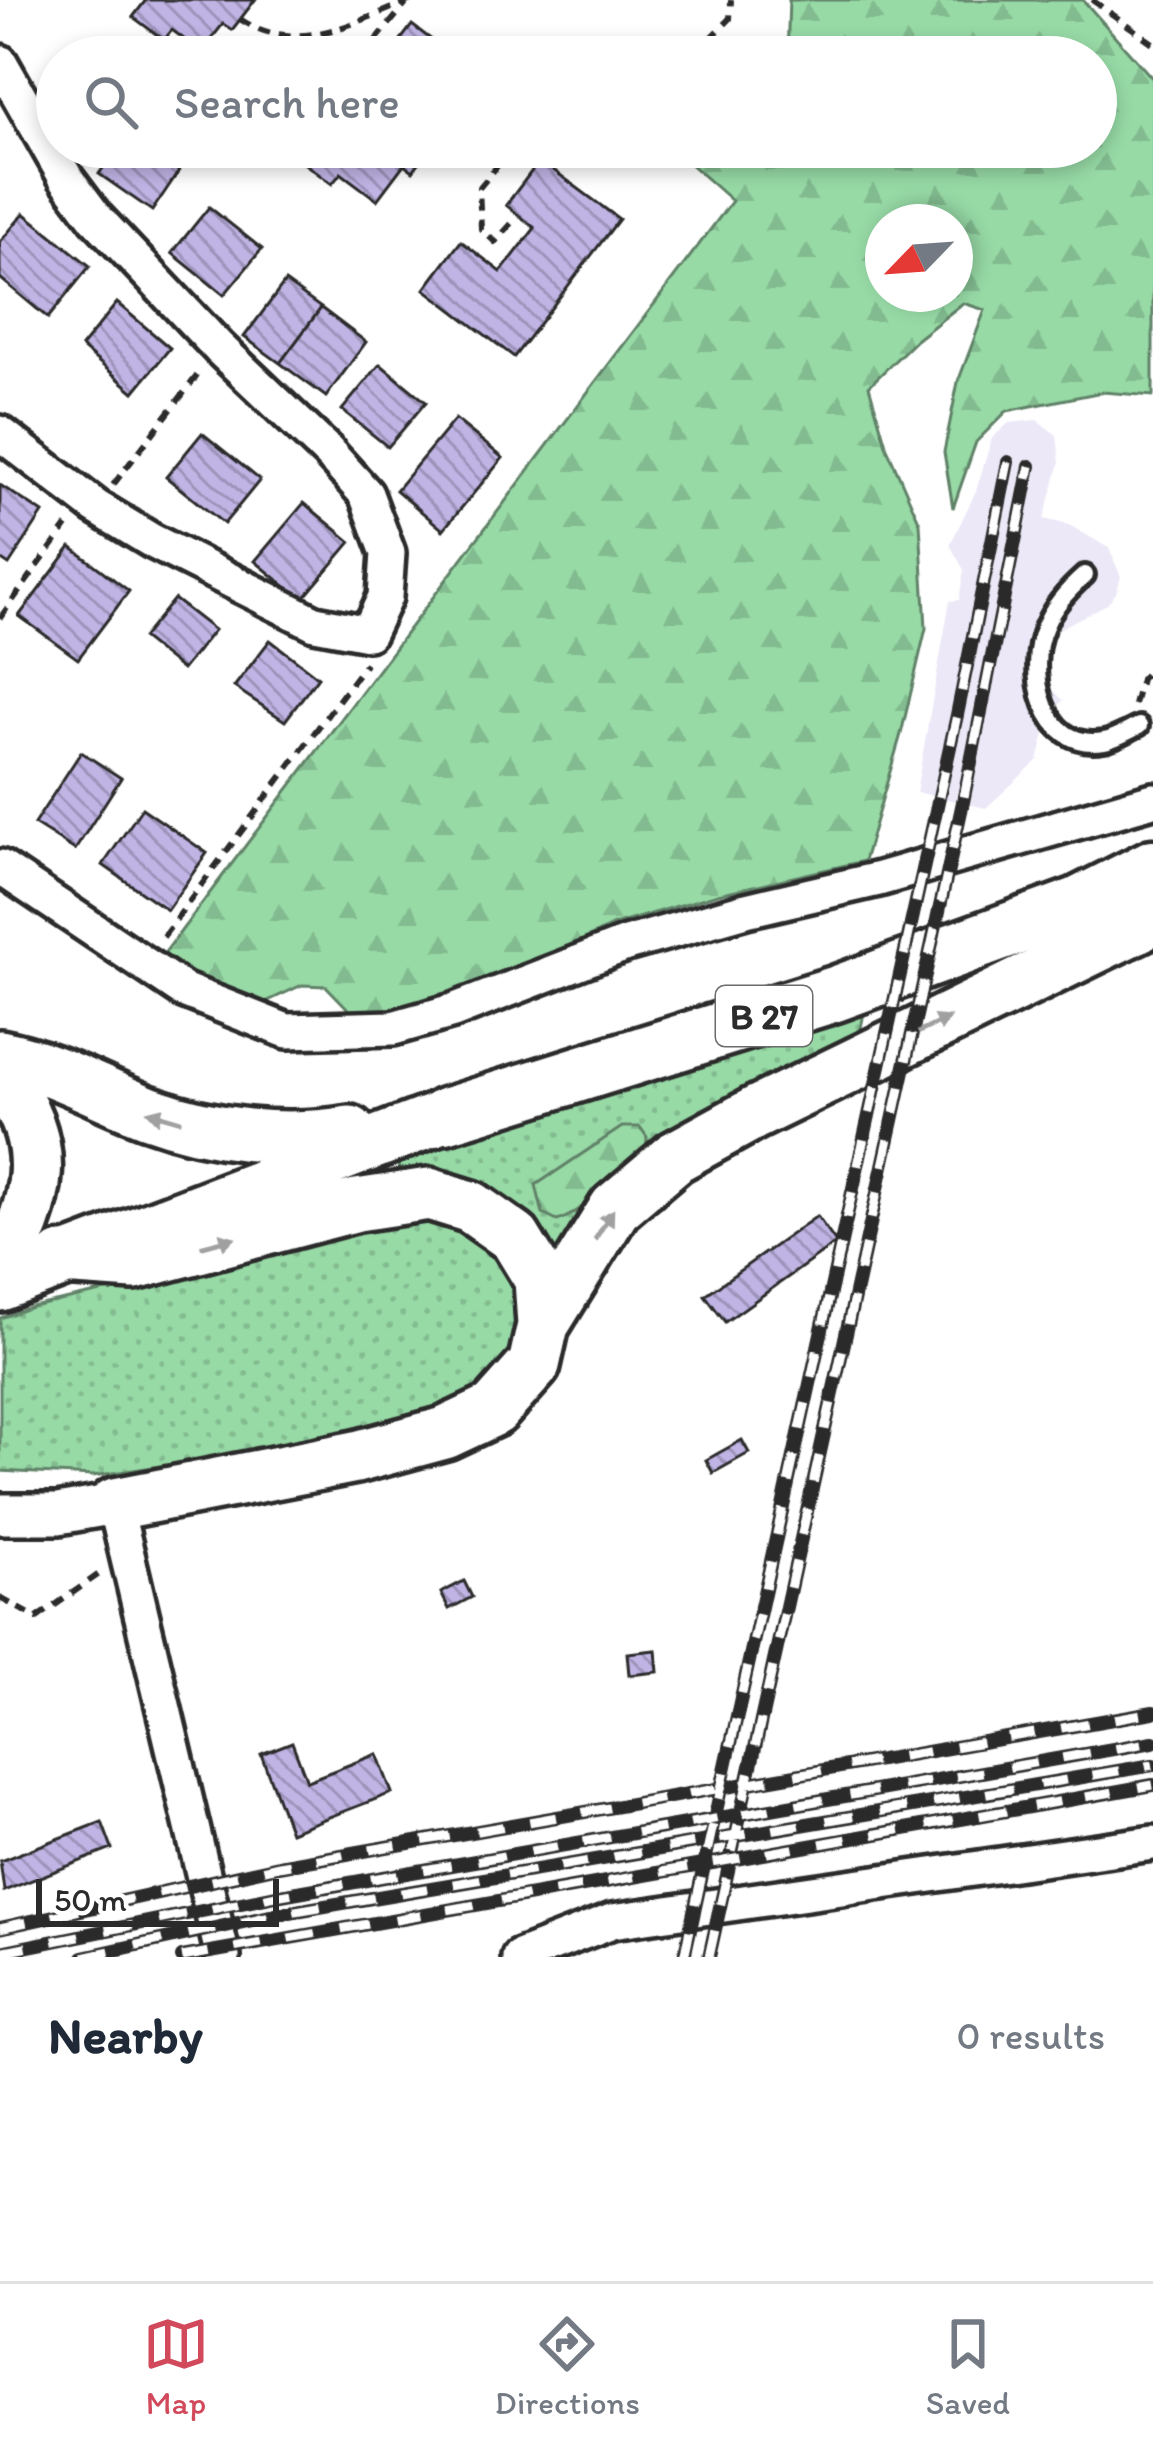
<!DOCTYPE html>
<html lang="en">
<head>
<meta charset="utf-8">
<style>
	body { margin:0; font-family:Itim,sans-serif; background:#f6f6f7; color:#1f2937 }
	.compass { position:absolute; left:865px; top:204px; width:108px; height:108px; border-radius:50%; background:#fff; box-shadow:0 6px 18px #0003; rotate:245deg }
	.scale { position:absolute; left:36px; bottom:30px; width:243px; box-sizing:border-box; padding-left:12px; border:6px solid #2b2b2b; border-top:0; font-size:33px; line-height:42px; white-space:nowrap; color:#2b2b2b; -webkit-text-stroke:9px #fff; paint-order:stroke }
	.list { margin:0; padding:0; list-style:none }
	h2 { display:flex; justify-content:space-between; align-items:center; height:156px; margin:0; padding:0 48px; font-size:51px }
	h2 small { font-size:39px; font-weight:400; color:#747a83 }
	.icon { flex:none; width:66px; height:66px; fill:none; stroke:currentColor; stroke-width:2; stroke-linecap:round; stroke-linejoin:round }
	.map { position:relative; flex:none; width:1153px; height:1957px; overflow:hidden }
	.search { position:absolute; background:#fff; box-shadow:0 6px 18px #0003; left:36px; right:36px; top:36px; height:132px; display:flex; align-items:center; gap:30px; box-sizing:border-box; padding:0 42px; border-radius:66px; color:#747a83; font-size:45px }
	.sheet { height:324px; background:#fff }
	nav { display:flex; justify-content:space-around; align-items:center; box-sizing:border-box; height:168px; border-top:3px solid #e0e1e3; background:#fff; font-size:33px; color:#747a83 }
	nav a { display:grid; justify-items:center; gap:6px }
	nav .on { color:#d1495b }
	.map>svg:first-child { display:block }
	.built { fill:#ece8f7 }
	.grass { fill:url(#grass-dots); stroke:#618268; stroke-width:3 }
	.forest { fill:url(#forest-firs); stroke:#618268; stroke-width:3; fill-rule:evenodd }
	.building { fill:url(#building-back-hatch); stroke:#2b2b2b; stroke-width:3 }
	.lines { fill:none; stroke-linecap:round; stroke-linejoin:round }
	.service-casing { stroke:#2b2b2b; stroke-width:26 }
	.minor-casing { stroke:#2b2b2b; stroke-width:42 }
	.tertiary-casing { stroke:#2b2b2b; stroke-width:48 }
	.primary-casing { stroke:#2b2b2b; stroke-width:60 }
	.trunk-casing { stroke:#2b2b2b; stroke-width:63 }
	.path { stroke:#2b2b2b; stroke-width:6; stroke-dasharray:12 9; stroke-linecap:butt }
	.service { stroke:#fff; stroke-width:16 }
	.minor { stroke:#fff; stroke-width:33 }
	.tertiary { stroke:#fff; stroke-width:39 }
	.primary { stroke:#fff; stroke-width:51 }
	.trunk { stroke:#fff; stroke-width:54 }
	.rail-casing { stroke:#2b2b2b; stroke-width:14 }
	.rail { stroke:#fff; stroke-width:9; stroke-dasharray:27; stroke-linecap:butt }
	.oneway { fill:#a0a0a0 }
	.labels { text-anchor:middle; stroke-width:9; stroke-linejoin:round; paint-order:stroke }
	.shield { fill:#fff; stroke:#6b6b6b; stroke-width:3 }
	.shield-label { font-size:36px; font-weight:bold; fill:#2b2b2b }
</style>
</head>
<body>
<div class="map">
<svg width="1153" height="1957" viewBox="0 0 1153 1957">
	<defs>
		<pattern id="grass-dots" width="8" height="8" patternUnits="userSpaceOnUse" patternTransform="scale(3)"><rect width="8" height="8" fill="#97daa6"/><path d="M2 2h.1M6 6h.1" fill="none" stroke="#82bb8f" stroke-width="1.8" stroke-linecap="round"/></pattern>
		<pattern id="forest-firs" width="22" height="20" patternUnits="userSpaceOnUse" patternTransform="scale(3)"><rect width="22" height="20" fill="#97daa6"/><path d="M5 1l3.5 6h-7zM16 11l3.5 6h-7z" fill="#82bb8f"/></pattern>
		<pattern id="building-back-hatch" width="6" height="6" patternUnits="userSpaceOnUse" patternTransform="scale(3)"><rect width="6" height="6" fill="#c0b4e5"/><path d="M-1 5l2 2M0 0l6 6M5-1l2 2" fill="none" stroke="#9c93ba"/></pattern>
	</defs>
	<rect width="100%" height="100%" fill="#fff"/>
	<filter id="ink" filterUnits="userSpaceOnUse"><feTurbulence type="fractalNoise" baseFrequency=".00833" numOctaves="2"/><feDisplacementMap in="SourceGraphic" scale="24" xChannelSelector="R" yChannelSelector="G"/><feConvolveMatrix kernelMatrix="1 2 1 2 8 2 1 2 1" color-interpolation-filters="sRGB"/></filter>
	<g filter="url(#ink)">
		<path class="built" d="M 1037,420 L 1057,435 L 1060,463 L 1044,519 L 1069,525 L 1109,548 L 1121,577 L 1116,593 L 1107,604 L 1057,630 L 1048,645 L 1041,660 L 1042,679 L 1063,700 L 1047,726 L 1038,760 L 986,808 L 916,792 L 950,601 L 959,600 L 964,570 L 950,545 L 976,491 L 992,438 L 1009,423 Z"/>
		<path class="grass" d="M 867,997 L 857,1049 L 559,1265 L 399,1181 L 398,1157 Z
			M 394,1212 L 469,1223 L 518,1274 L 519,1344 L 501,1375 L 441,1415 L 267,1450 L 93,1476 L 0,1471 L 0,1318 L 32,1307 L 190,1273 Z"/>
		<path class="forest" d="M 789,0 L 1083,0 L 1153,79 L 1153,396 L 1102,392 L 1007,411 L 976,442 L 953,508 L 944,452 L 958,382 L 985,310 L 963,303 L 916,340 L 869,386 L 887,448 L 920,523 L 926,628 L 901,734 L 864,861 L 718,894 L 614,925 L 494,983 L 422,1009 L 355,1016 L 326,986 L 302,985 L 255,1007 L 160,959 L 732,201 L 671,147 L 1096,147 L 1096,57 L 787,57 ZM 883,222 L 955,222 L 955,294 L 883,294 Z
			M 622,1127 L 640,1127 L 647,1137 L 646,1152 C 621,1171 583,1214 557,1221 L 543,1214 L 536,1185 Z"/>
		<path class="building" d="M 146,0 L 255,0 L 232,30 L 223,24 L 201,52 L 172,30 L 164,40 L 133,17 Z
			M 412,25 L 445,50 L 442,57 L 388,57 Z
			M 118,147 L 143,147 L 179,171 L 152,211 L 99,174 Z
			M 282,147 L 431,147 L 413,171 L 404,164 L 377,200 L 341,173 L 332,184 Z
			M 540,160 L 619,219 L 514,357 L 425,289 L 461,241 L 501,272 L 535,228 L 506,205 Z
			M 209,207 L 262,249 L 224,295 L 172,253 Z
			M 24,213 L 90,266 L 48,318 L 0,278 L 0,242 Z
			M 285,282 L 321,308 L 280,363 L 244,337 Z
			M 117,303 L 170,348 L 134,392 L 81,347 Z
			M 321,308 L 366,342 L 326,397 L 280,363 Z
			M 380,364 L 426,402 L 388,447 L 342,410 Z
			M 455,419 L 503,458 L 443,530 L 396,490 Z
			M 202,433 L 260,480 L 224,524 L 166,477 Z
			M 0,485 L 43,513 L 9,565 L 0,559 Z
			M 304,503 L 351,542 L 302,600 L 255,561 Z
			M 71,547 L 129,591 L 78,659 L 19,616 Z
			M 174,599 L 214,630 L 182,670 L 142,638 Z
			M 270,640 L 318,677 L 285,721 L 234,687 Z
			M 81,752 L 121,778 L 75,850 L 34,824 Z
			M 142,808 L 207,853 L 167,910 L 103,865 Z
			M 817,1216 L 836,1243 L 725,1322 L 705,1295 Z
			M 742,1440 L 749,1453 L 713,1473 L 706,1460 Z
			M 464,1581 L 472,1597 L 449,1609 L 441,1593 Z
			M 656,1650 L 658,1672 L 629,1675 L 627,1653 Z
			M 292,1742 L 307,1781 L 377,1754 L 392,1793 L 290,1832 L 261,1754 Z
			M 102,1822 L 112,1849 L 4,1891 L 0,1861 Z"/>
		<g class="lines">
			<g class="service-casing">
				<path id="service" d="M 1085,575 C 1069,589 1053,606 1045,626 C 1025,670 1042,752 1104,741 C 1115,739 1128,731 1139,726"/>
			</g>
			<g class="minor-casing">
				<path id="minor" d="M 0,62 L 66,178 L 96,218 L 219,348 L 328,452 L 366,494 L 388,553 L 385,597 L 368,633 L 315,623 L 152,541 L 96,507 L 0,433
					M 0,867 L 183,990 L 287,1031 L 393,1028 L 453,1011 L 626,944 L 746,910 L 879,879 L 1153,800
					M 115,1504 L 223,1957
					M 519,1957 L 612,1921 L 1153,1843"/>
			</g>
			<g class="tertiary-casing">
				<path id="tertiary" d="M 0,1514 L 58,1514 L 115,1504"/>
			</g>
			<g class="primary-casing">
				<path id="primary" d="M 0,1056 C 53,1066 98,1093 148,1112 C 211,1135 283,1143 350,1132
					M 0,1074 C 55,1147 39,1199 0,1274
					M 62,1259 L 134,1264 L 357,1205 L 429,1194 L 471,1207 L 515,1238 L 540,1279 L 543,1325 L 534,1365 L 494,1410 L 445,1433 L 356,1457 L 115,1504
					M 0,1285 L 445,1116
					M 543,1325 L 615,1208 L 675,1157 L 755,1113 L 1153,919"/>
			</g>
			<g class="trunk-casing">
				<path id="trunk" d="M 445,1116 L 835,994 L 1078,905 L 1153,867"/>
			</g>
			<path class="path" d="M 1092,0 L 1153,43
				M 240,19 C 294,56 357,22 411,0
				M 710,39 L 730,19 L 731,0
				M 287,40 L 315,57
				M 156,55 L 187,57
				M 281,57 L 296,46
				M 362,57 L 406,4
				M 513,147 L 479,188 L 481,229 L 495,242 L 513,222
				M 113,485 L 200,372
				M 0,618 L 67,526
				M 1134,705 L 1141,679 L 1153,666
				M 163,937 L 366,663
				M 0,1598 L 37,1618 L 102,1572"/>
			<use href="#service" class="service"/>
			<use href="#minor" class="minor"/>
			<use href="#tertiary" class="tertiary"/>
			<use href="#primary" class="primary"/>
			<use href="#trunk" class="trunk"/>
			<g class="rail-casing">
				<path id="rail" d="M 0,1928 L 279,1866 L 1153,1712
					M 0,1952 L 281,1895 L 1153,1742
					M 83,1957 L 284,1913 L 1153,1765
					M 182,1957 L 1153,1785
					M 684,1957 L 957,715 L 1008,462
					M 709,1957 L 963,802 L 1030,466"/>
			</g>
			<use href="#rail" class="rail"/>
		</g>
		<defs><path id="oneway-solid" d="M-6-.8H1V-3.2L6.5 0L1 3.2V.8H-6Z" transform="scale(3)"/></defs>
		<g class="oneway">
			<use href="#oneway-solid" transform="translate(934 1025) rotate(-26)"/>
			<use href="#oneway-solid" transform="translate(164 1116) rotate(-164)"/>
			<use href="#oneway-solid" transform="translate(604 1225) rotate(-58)"/>
			<use href="#oneway-solid" transform="translate(218 1242) rotate(-15)"/>
		</g>
	</g>
	<g class="labels">
		<rect class="shield" x="716" y="986" width="96" height="60" rx="9"/>
		<g class="shield-label">
			<text x="764" y="1029">B 27</text>
		</g>
	</g>
</svg>
<svg class="compass" viewBox="-18 -18 36 36"><path d="M0-13l5 13h-10z" fill="#e53935"/><path d="M0 13l5-13h-10z" fill="#747a83"/></svg>
<div class="scale">50 m</div>
<div class="search"><svg class="icon" aria-label="search" viewBox="0 0 24 24"><circle cx="10" cy="10" r="6"/><path d="M15 15l6 6"/></svg>Search here</div>
</div>
<section class="sheet">
<h2>Nearby<small>0 results</small></h2>
<ul class="list">
</ul>
</section>
<nav>
<a class="on"><svg class="icon" aria-label="map" viewBox="0 0 24 24"><path d="M3 6l6-2 6 2 6-2v14l-6 2-6-2-6 2zM9 4v14M15 6v14"/></svg>Map</a>
<a><svg class="icon" aria-label="directions" viewBox="0 0 24 24"><path d="M12 3l9 9-9 9-9-9zM9 14v-3h6M13 9l2 2-2 2"/></svg>Directions</a>
<a><svg class="icon" aria-label="saved" viewBox="0 0 24 24"><path d="M7 4h10v16l-5-4-5 4z"/></svg>Saved</a>
</nav>
</body>
</html>
